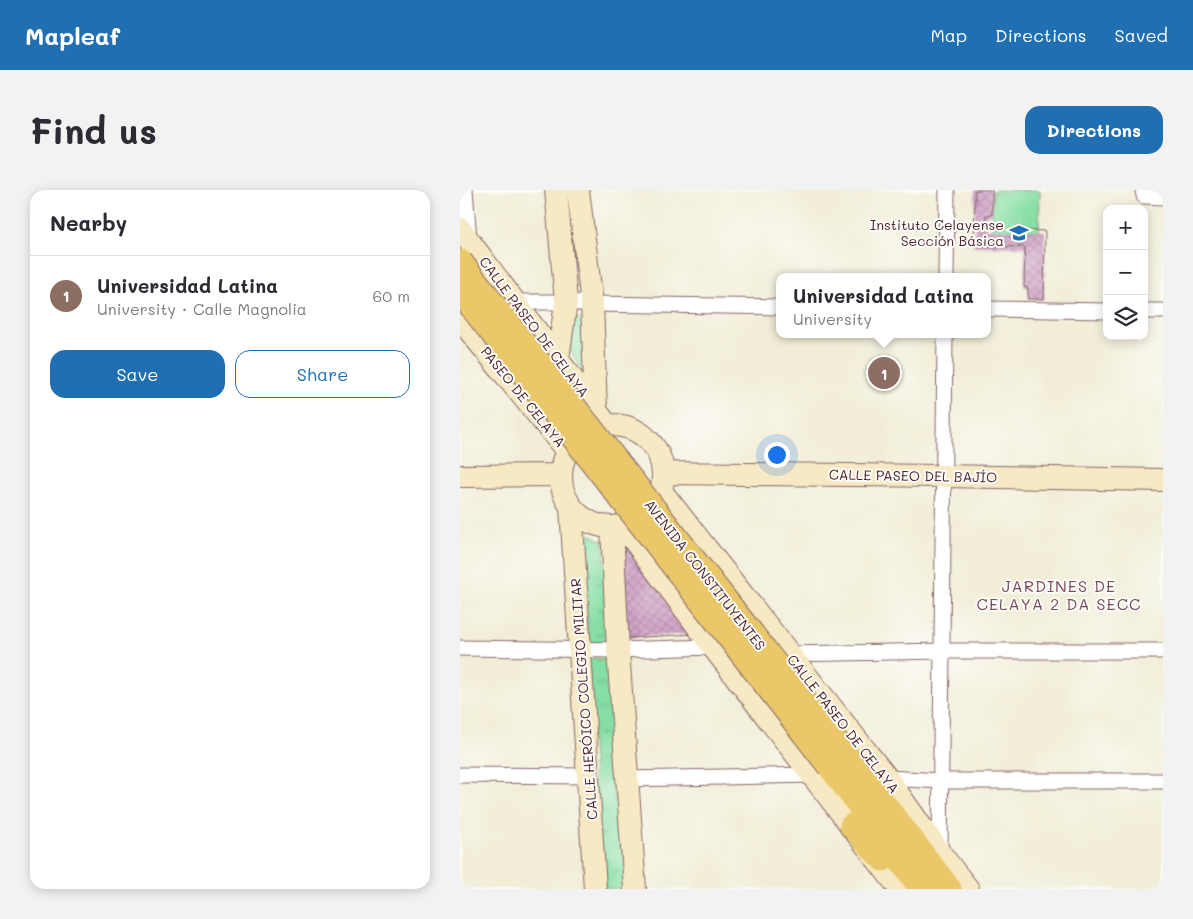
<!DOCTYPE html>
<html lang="en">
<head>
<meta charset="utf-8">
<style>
	body { margin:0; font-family:Mali,sans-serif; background:#f2f2f3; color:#2b2b33 }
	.controls { position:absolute; right:15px; top:15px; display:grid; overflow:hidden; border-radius:10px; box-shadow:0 2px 12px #0003 }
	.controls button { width:45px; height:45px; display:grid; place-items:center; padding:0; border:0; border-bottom:1px solid #e1e1e2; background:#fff; color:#2b2b33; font:25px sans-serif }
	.you { position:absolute; left:316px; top:264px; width:18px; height:18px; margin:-12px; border:4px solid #fff; border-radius:50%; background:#1a73e8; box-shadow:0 0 0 8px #1a73e833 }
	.badge { display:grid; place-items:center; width:32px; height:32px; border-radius:50%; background:#1f6fb2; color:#fff; font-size:16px; font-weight:700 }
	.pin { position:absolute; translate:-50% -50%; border:2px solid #fff; box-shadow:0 1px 5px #0006 }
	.popup { position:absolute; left:316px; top:83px; width:215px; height:65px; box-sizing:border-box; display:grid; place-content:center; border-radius:10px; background:#fff; filter:drop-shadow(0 1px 4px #0005); font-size:16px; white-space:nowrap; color:#7c7c81 }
	.popup b { font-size:19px; color:#2b2b33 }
	.popup::after { content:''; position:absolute; left:50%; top:100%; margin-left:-10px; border:10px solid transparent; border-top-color:#fff }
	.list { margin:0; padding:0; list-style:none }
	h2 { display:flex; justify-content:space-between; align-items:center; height:65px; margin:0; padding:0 20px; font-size:21px }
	h2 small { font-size:16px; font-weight:400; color:#7c7c81 }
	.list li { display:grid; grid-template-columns:32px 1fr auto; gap:15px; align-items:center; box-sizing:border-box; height:80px; padding:0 20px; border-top:1px solid #e1e1e2 }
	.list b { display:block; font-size:19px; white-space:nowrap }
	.list p { margin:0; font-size:16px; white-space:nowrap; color:#7c7c81 }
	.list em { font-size:16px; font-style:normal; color:#7c7c81 }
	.actions { display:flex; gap:10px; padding:15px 20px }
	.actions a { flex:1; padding:11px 0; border:1px solid #1f6fb2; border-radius:15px; text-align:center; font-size:18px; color:#1f6fb2 }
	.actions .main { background:#1f6fb2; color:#fff }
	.icon { flex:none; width:28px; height:28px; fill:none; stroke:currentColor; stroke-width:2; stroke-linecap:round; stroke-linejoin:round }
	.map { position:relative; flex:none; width:703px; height:699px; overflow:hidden; border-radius:15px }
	header { display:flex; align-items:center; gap:30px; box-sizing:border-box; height:70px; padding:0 25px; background:#1f6fb2; color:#fff }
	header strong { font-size:24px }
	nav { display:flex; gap:28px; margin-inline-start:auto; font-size:18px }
	.intro { display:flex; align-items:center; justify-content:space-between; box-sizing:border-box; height:120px; padding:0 30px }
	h1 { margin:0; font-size:35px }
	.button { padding:12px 22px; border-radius:15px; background:#1f6fb2; color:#fff; font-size:18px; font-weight:700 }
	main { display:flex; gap:30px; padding:0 30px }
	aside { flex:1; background:#fff; border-radius:15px; box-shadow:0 2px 12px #0003 }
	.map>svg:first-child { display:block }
	.grass { fill:#85dea3; stroke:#687e67 }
	.park { fill:url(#park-tufts); stroke:#687e67 }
	.building { fill:url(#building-cross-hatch) }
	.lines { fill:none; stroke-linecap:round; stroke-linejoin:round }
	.street-casing { stroke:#846767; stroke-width:17 }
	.secondary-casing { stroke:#846767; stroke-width:24 }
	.primary-casing { stroke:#846767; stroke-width:27 }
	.street { stroke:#fff; stroke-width:15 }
	.secondary { stroke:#f7e9c3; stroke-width:22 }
	.primary { stroke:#eac769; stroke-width:25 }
	.primary-bridge-casing { stroke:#846767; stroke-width:27; stroke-linecap:butt }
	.primary-bridge { stroke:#eac769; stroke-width:25 }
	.labels { text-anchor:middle; stroke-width:4; stroke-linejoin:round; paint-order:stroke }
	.poi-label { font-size:14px; fill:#4a1f2b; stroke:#fdfcf7; text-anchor:end }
	.street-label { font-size:14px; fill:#4a1f2b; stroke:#fdfcf7 }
	.quarter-label { font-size:16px; letter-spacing:1px; fill:#784a60; stroke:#fdfcf7 }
</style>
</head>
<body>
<header>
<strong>Mapleaf</strong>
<nav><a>Map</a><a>Directions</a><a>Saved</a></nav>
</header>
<div class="intro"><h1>Find us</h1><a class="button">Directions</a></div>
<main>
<aside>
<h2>Nearby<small></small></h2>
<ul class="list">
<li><span class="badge" style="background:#8d6e63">1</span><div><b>Universidad Latina</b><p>University · Calle Magnolia</p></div><em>60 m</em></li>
</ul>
<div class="actions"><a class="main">Save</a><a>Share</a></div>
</aside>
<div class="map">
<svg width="703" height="699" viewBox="0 0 703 699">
	<defs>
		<pattern id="park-tufts" width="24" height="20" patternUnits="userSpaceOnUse" patternTransform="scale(1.25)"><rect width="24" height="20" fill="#85dea3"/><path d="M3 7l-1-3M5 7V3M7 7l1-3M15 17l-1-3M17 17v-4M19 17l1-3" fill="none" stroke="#74be8c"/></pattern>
		<pattern id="building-cross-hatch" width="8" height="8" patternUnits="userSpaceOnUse" patternTransform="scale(1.25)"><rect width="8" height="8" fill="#cc9ac3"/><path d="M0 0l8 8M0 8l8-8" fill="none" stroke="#a87d9f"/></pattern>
	</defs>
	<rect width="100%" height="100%" fill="#fdfcf7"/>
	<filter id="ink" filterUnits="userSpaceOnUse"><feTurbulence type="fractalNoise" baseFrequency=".02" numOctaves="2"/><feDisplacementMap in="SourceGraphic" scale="10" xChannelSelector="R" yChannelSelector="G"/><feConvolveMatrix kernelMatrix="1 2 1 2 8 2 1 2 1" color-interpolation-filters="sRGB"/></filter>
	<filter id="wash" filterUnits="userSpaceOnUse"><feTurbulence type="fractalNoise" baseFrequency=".0096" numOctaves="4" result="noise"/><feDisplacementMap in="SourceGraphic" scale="20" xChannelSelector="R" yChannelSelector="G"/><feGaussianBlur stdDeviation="1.12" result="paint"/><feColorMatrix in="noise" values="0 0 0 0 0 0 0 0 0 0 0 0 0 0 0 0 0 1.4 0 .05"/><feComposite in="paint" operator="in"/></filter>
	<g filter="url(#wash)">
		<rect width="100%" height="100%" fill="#f1edd7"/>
		<path class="grass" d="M 533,0 L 580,0 L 579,41 L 532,40 Z"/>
		<path class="park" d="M 113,129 L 123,129 L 126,188 L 107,155 Z
			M 118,339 L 144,351 L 150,452 L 127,453 Z
			M 127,468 L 152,469 L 166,699 L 140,699 Z"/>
		<g id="blocks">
			<path class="building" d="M 515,0 L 532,0 L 532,25 L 526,25 L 526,39 L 585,41 L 584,109 L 568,109 L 568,98 L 564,97 L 565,57 L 514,56 Z
				M 162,350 L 234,444 L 167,448 Z"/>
		</g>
	</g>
	<g filter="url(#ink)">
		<use href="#blocks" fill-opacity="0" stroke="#846767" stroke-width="1"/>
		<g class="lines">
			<g class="street-casing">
				<path id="street" d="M 5,0 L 9,51
					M 683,0 L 684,6 L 703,7
					M 486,87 L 487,0
					M 56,112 L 106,112 L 132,114 L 320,117
					M 528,119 L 647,121
					M 684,121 L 703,121
					M 0,458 L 158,460 L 253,457
					M 329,464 L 483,461 L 703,461
					M 0,585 L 129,586
					M 427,588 L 481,591 L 703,591
					M 167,589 L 351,585
					M 480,663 L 485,144"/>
			</g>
			<g class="secondary-casing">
				<path id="secondary" d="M 96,0 L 106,112 L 98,169
					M 118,0 L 132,114 L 136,220
					M 0,39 L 147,235
					M 0,129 L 107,261
					M101 286a51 51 0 1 1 102 0a51 51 0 1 1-102 0Z
					M 203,283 L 483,286 L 703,290
					M 0,286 L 100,285
					M 201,301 L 427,588 L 480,663 L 508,699
					M 111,318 L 135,699
					M 164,337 L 253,457 L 440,699
					M 152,338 L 158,460 L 175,699"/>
			</g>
			<g class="primary-casing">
				<path id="primary" d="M 387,566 L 489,699
					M 370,576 L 462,699
					M 392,636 L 423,669"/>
			</g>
			<use href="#street" class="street"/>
			<use href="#secondary" class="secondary"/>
			<use href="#primary" class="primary"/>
			<g class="primary-bridge-casing">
				<path id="primary-bridge" d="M 0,72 L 387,566
					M 0,101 L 370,576"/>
			</g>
			<use href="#primary-bridge" class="primary-bridge"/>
		</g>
	</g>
	<defs>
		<g id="school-bare" transform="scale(1.5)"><path d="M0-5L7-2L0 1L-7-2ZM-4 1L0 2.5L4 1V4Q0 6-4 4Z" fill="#1f6fb2" stroke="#fdfcf7" stroke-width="2.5" paint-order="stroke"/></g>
	</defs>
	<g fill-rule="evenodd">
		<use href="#school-bare" x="559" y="43"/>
	</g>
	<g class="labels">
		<g class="poi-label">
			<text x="544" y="40">Instituto Celayense<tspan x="544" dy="16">Sección Básica</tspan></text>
		</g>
		<g class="street-label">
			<text transform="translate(74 137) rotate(53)" y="5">CALLE PASEO DE CELAYA</text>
			<text transform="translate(63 207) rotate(51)" y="5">PASEO DE CELAYA</text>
			<text transform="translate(453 286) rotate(1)" y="5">CALLE PASEO DEL BAJÍO</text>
			<text transform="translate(245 385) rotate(52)" y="5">AVENIDA CONSTITUYENTES</text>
			<text transform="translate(124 509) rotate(-94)" y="5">CALLE HERÓICO COLEGIO MILITAR</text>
			<text transform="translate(383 534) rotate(52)" y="5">CALLE PASEO DE CELAYA</text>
		</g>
		<g class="quarter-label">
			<text x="599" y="402">JARDINES DE<tspan x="599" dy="18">CELAYA 2 DA SECC</tspan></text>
		</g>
	</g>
</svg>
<div class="controls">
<button>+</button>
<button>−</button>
<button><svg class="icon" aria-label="layers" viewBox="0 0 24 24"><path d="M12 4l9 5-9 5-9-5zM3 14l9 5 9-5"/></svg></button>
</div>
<div class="you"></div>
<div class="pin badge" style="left:424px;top:183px;background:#8d6e63">1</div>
<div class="popup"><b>Universidad Latina</b>University</div>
</div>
</main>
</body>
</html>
